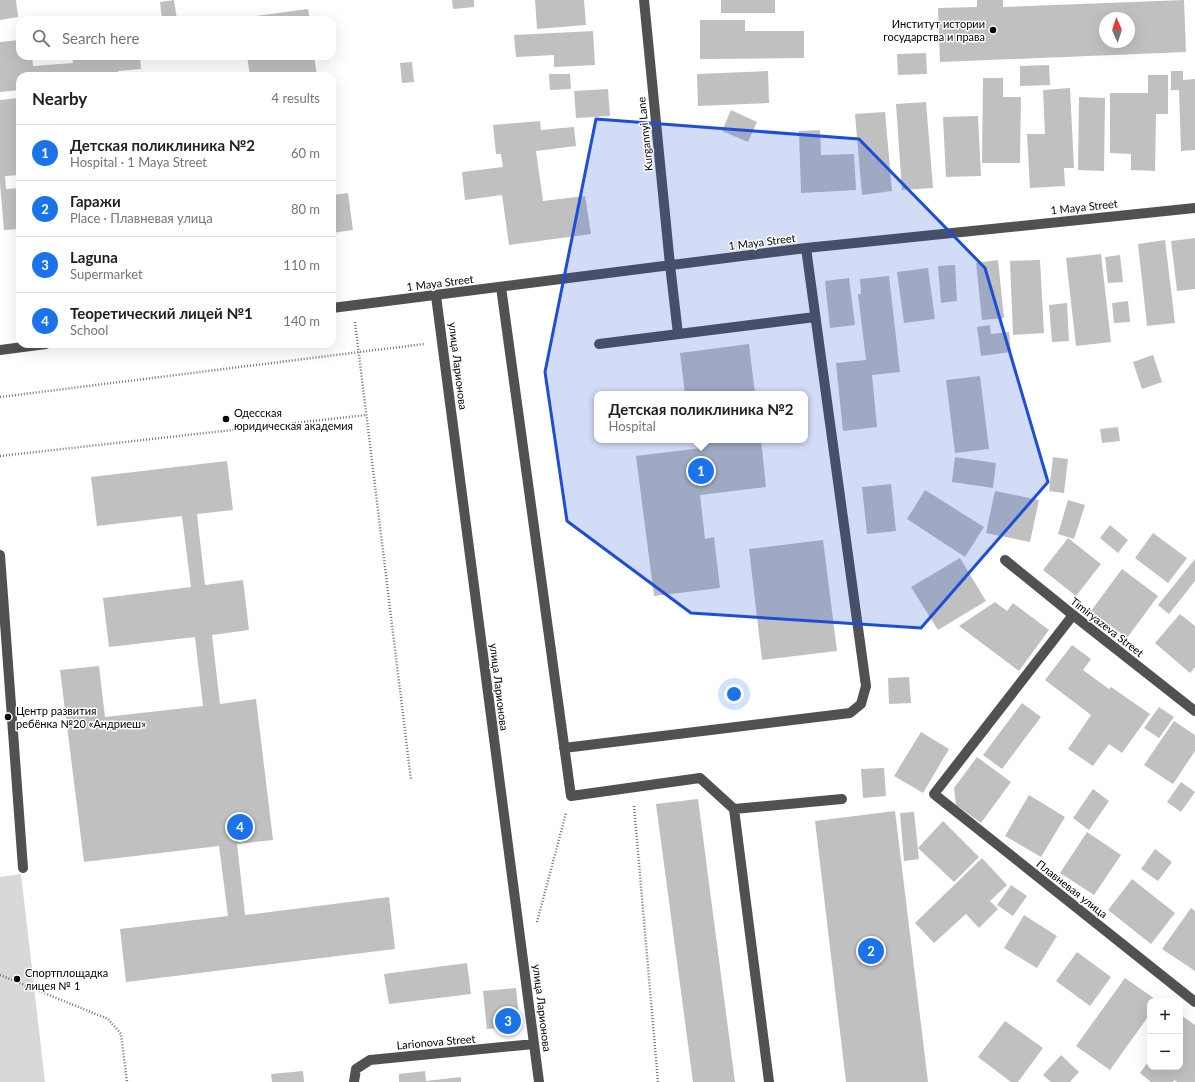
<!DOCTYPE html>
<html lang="en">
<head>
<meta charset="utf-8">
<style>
	body { margin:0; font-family:Lato,sans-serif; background:#f6f6f6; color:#202124 }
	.controls { position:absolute; right:12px; bottom:12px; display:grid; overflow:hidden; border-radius:8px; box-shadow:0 4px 16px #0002 }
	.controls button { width:36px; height:36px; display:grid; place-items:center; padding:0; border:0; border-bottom:1px solid #e0e0e0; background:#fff; color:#202124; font:20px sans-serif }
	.compass { position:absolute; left:1099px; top:12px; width:36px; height:36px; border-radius:50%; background:#fff; box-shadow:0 4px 16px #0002; rotate:357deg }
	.you { position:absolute; left:734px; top:694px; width:14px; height:14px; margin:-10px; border:3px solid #fff; border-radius:50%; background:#1a73e8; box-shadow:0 0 0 6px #1a73e833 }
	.badge { display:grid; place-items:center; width:26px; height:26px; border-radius:50%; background:#1a73e8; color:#fff; font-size:13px; font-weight:700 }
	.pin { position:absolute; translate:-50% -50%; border:2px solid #fff; box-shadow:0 1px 4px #0006 }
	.popup { position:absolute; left:594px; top:391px; width:214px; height:52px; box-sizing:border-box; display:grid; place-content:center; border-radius:8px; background:#fff; filter:drop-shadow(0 1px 3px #0005); font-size:13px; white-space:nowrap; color:#757577 }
	.popup b { font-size:15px; color:#202124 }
	.popup::after { content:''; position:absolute; left:50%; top:100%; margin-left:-8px; border:8px solid transparent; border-top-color:#fff }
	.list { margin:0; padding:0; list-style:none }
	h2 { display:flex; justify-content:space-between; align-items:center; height:52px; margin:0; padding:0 16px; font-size:17px }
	h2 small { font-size:13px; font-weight:400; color:#757577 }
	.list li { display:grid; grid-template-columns:26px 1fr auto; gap:12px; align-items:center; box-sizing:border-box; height:56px; padding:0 16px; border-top:1px solid #e0e0e0 }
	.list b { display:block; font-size:15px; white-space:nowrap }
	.list p { margin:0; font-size:13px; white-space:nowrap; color:#757577 }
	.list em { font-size:13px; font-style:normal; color:#757577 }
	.icon { flex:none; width:22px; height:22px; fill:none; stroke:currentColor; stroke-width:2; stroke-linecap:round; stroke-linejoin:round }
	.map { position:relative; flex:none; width:1195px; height:1082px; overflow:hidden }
	.search { position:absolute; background:#fff; box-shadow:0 4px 16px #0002; left:16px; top:16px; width:320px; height:44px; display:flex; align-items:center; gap:10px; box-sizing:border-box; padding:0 14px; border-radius:12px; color:#757577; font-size:15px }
	.panel { position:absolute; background:#fff; box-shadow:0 4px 16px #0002; left:16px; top:72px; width:320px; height:276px; border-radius:12px }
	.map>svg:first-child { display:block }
	.green { fill:#d8d8d8 }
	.building { fill:#c0c0c0; fill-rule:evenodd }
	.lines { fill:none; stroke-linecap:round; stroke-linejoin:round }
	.path { stroke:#737373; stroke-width:2.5; stroke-dasharray:1 2; stroke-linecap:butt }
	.minor { stroke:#515151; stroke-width:10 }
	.marked { fill:#1d4ed8; fill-opacity:0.2; stroke:#1d4ed8; stroke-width:3; stroke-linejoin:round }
	.poi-dot { fill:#000; stroke:#fff; stroke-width:1.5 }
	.labels { text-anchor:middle; stroke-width:3; stroke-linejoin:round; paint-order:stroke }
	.poi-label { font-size:11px; fill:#000; stroke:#fff; text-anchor:start }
	.street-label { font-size:11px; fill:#000; stroke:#fff }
</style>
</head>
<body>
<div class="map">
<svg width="1195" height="1082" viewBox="0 0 1195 1082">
	<rect width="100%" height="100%" fill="#fff"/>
	<path class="green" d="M 21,874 L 45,1082 L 0,1082 L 0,877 Z"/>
	<path class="building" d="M 0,0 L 16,0 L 18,17 L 0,20 Z
		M 174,0 L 177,20 L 162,20 L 160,2 Z
		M 452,0 L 474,0 L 474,7 L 453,9 Z
		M 535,0 L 584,0 L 586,25 L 537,29 Z
		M 721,0 L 775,0 L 775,13 L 721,13 Z
		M 977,0 L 1003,0 L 1003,7 L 1184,0 L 1186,52 L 940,62 L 938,8 L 977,7 ZM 1105,18 L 1129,18 L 1129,42 L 1105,42 Z
		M 308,9 L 310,20 L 242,20 L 242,18 Z
		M 700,20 L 745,20 L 745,31 L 804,31 L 804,58 L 700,59 Z
		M 593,31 L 595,65 L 554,67 L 554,55 L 516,57 L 514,35 Z
		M 20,40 L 20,56 L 32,56 L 33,66 L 73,63 L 72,56 L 140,56 L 141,69 L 118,71 L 119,76 L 74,76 L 73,75 L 20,76 L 20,90 L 0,92 L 0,42 Z
		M 926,53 L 927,74 L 898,75 L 897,54 Z
		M 247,56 L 314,56 L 317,76 L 250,76 Z
		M 412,62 L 414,82 L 402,83 L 400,63 Z
		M 1049,65 L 1050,85 L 1020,86 L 1020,66 Z
		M 768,71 L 769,103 L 698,106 L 697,74 Z
		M 1171,71 L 1183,71 L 1183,80 L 1195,79 L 1195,150 L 1181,151 L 1179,90 L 1171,90 Z
		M 549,74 L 570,74 L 571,89 L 550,90 Z
		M 1148,75 L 1168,75 L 1168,114 L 1156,114 L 1155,171 L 1131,170 L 1131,154 L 1110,153 L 1110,93 L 1148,93 Z
		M 983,78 L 1003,78 L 1003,97 L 1021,97 L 1020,163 L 982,163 Z
		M 1070,88 L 1074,168 L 1064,168 L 1065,186 L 1030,188 L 1027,134 L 1045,134 L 1043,90 Z
		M 608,89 L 610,116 L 576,118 L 574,91 Z
		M 1079,97 L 1105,98 L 1104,171 L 1078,170 Z
		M 18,98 L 20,116 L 20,175 L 5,176 L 6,189 L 20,188 L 20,229 L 4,230 L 0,184 L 0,100 Z
		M 926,102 L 933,188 L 902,190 L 896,104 Z
		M 731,110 L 757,122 L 748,142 L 722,131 Z
		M 885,112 L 892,191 L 862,195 L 855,114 Z
		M 978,116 L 981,176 L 946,177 L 943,117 Z
		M 540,121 L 541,130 L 574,127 L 576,146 L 536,151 L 543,201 L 585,196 L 591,234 L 509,245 L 502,195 L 465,200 L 462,172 L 503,167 L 501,154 L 496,154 L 493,125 Z
		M 820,130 L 821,155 L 854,154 L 856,190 L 801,193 L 799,131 Z
		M 348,193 L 353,230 L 332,233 L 332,195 Z
		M 1195,238 L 1195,289 L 1177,291 L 1171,241 Z
		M 1165,240 L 1175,323 L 1147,326 L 1138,244 Z
		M 1101,254 L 1111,342 L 1076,346 L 1066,258 Z
		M 1120,255 L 1123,282 L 1108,283 L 1105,257 Z
		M 998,260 L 1004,318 L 982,320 L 976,263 Z
		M 1040,260 L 1044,333 L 1013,335 L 1010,261 Z
		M 955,265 L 957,301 L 941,303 L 938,266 Z
		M 928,268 L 935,319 L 904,323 L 897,272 Z
		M 889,276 L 900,372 L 872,375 L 877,427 L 843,431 L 836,363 L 866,360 L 858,294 L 861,294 L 860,279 Z
		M 849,278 L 855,325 L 830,328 L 825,281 Z
		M 1128,301 L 1130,322 L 1114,323 L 1112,303 Z
		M 1067,303 L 1069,341 L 1052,342 L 1049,305 Z
		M 990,325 L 991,334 L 1009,332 L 1011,352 L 981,356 L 977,327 Z
		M 749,344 L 755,394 L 685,394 L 680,353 Z
		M 1153,355 L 1162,382 L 1142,389 L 1133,362 Z
		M 980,376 L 989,449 L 955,453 L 946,380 Z
		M 1118,427 L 1120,441 L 1102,443 L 1100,429 Z
		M 701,440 L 761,440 L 766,487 L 700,495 L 705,539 L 714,537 L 720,588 L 654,596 L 636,456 L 702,448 Z
		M 955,457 L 996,463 L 993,488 L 952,482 Z
		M 1053,457 L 1068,459 L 1064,493 L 1049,491 Z
		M 227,461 L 233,510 L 197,514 L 205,585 L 243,580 L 249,630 L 212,635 L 220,704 L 256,699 L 273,840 L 237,844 L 245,915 L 389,897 L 395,949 L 126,982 L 120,929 L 228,916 L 219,846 L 84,862 L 60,670 L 99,666 L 105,717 L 203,706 L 195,637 L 109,647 L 103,598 L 191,587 L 182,516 L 97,526 L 91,477 Z
		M 891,484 L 896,531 L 867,534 L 862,487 Z
		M 925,490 L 984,527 L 965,557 L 907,519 Z
		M 995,491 L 1039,500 L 1030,542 L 986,533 Z
		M 1068,500 L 1085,505 L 1074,539 L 1058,534 Z
		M 1110,525 L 1128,540 L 1118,553 L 1100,538 Z
		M 1153,533 L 1187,558 L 1168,583 L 1135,558 Z
		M 1068,538 L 1101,564 L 1076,596 L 1043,570 Z
		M 823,540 L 837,651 L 762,660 L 749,549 Z
		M 960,558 L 986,601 L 938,630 L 911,587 Z
		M 1195,559 L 1195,581 L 1169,614 L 1158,605 Z
		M 1122,569 L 1158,596 L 1127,638 L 1091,611 Z
		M 995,602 L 1007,611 L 1013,603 L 1049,630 L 1019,671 L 959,626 Z
		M 1180,614 L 1195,626 L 1195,667 L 1190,673 L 1155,643 Z
		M 1072,645 L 1091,659 L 1083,670 L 1109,689 L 1111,687 L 1150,714 L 1122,753 L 1109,744 L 1093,766 L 1068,749 L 1091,715 L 1045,680 Z
		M 909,677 L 911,703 L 889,704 L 888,678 Z
		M 1022,703 L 1041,717 L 1002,769 L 983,755 Z
		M 1159,707 L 1174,717 L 1159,738 L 1144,728 Z
		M 1174,721 L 1195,735 L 1195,751 L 1173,784 L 1144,765 Z
		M 921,732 L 949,749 L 923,793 L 894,776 Z
		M 977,757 L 1011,782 L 981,823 L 956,805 L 954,788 Z
		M 884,768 L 886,796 L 863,798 L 861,769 Z
		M 1181,782 L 1195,792 L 1181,812 L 1167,802 Z
		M 1093,789 L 1109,801 L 1089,830 L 1073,818 Z
		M 1029,795 L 1065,817 L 1041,857 L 1005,836 Z
		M 698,799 L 735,1082 L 693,1082 L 656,804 Z
		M 895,811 L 928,1082 L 846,1082 L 815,821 Z
		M 914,812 L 919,859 L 904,861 L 900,813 Z
		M 943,821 L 979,857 L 954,882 L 918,848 Z
		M 1087,832 L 1121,855 L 1094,895 L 1060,873 Z
		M 1155,849 L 1172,862 L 1158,881 L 1141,869 Z
		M 982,858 L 1007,885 L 990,901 L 998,909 L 979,928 L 966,914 L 934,943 L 915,923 Z
		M 1132,879 L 1175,913 L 1151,944 L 1108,910 Z
		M 1011,885 L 1027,896 L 1013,916 L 997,905 Z
		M 1191,908 L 1195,911 L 1195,971 L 1162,949 Z
		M 1024,915 L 1057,936 L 1037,968 L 1004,948 Z
		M 1077,952 L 1111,977 L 1090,1006 L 1056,981 Z
		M 467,963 L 471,994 L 389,1004 L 384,974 Z
		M 1125,978 L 1158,1001 L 1150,1001 L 1150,1014 L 1110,1070 L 1076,1046 Z
		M 516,988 L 520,1026 L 487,1029 L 483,991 Z
		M 1182,1016 L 1195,1025 L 1195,1082 L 1177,1082 L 1174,1080 L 1173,1082 L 1151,1082 L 1140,1073 L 1150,1059 L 1150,1067 L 1180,1067 L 1180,1018 Z
		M 1005,1021 L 1043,1048 L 1018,1082 L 1011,1082 L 978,1057 Z
		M 1061,1055 L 1079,1072 L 1070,1082 L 1051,1082 L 1043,1075 Z
		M 303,1071 L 304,1082 L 272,1082 L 271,1074 Z
		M 425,1071 L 426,1081 L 461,1077 L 461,1082 L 399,1082 L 399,1074 Z"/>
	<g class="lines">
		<path class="path" d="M 355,322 L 411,780
			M 0,397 L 424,344
			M 0,456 L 366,415
			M 634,806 L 658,1082
			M 537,922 L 566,813
			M 0,975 L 108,1019 L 121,1034 L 127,1082"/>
		<path class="minor" d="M 644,0 L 670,265 L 678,334
			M 501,287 L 571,796 L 700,778 L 734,809 L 769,1082
			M 436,296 L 539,1082
			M 332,308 L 806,248 L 1195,208
			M 599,344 L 815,317
			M 0,350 L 46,344
			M 0,555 L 23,868
			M 1005,560 L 1073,615 L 1195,711
			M 1073,615 L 934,794 L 1195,1002
			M 564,748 L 850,713 L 861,704 L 866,686 L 806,248
			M 734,809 L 842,799
			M 354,1082 L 356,1069 L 370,1060 L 534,1044"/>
	</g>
	<path class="marked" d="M 596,119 L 859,139 L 985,268 L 1048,482 L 921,628 L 691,613 L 567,521 L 545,372 Z"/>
	<g class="poi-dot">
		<circle cx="993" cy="30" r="4"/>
		<circle cx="226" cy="419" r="4"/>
		<circle cx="8" cy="717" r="4"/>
		<circle cx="17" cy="979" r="4"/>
	</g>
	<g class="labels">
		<g class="poi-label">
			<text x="985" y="28" text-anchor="end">Институт истории<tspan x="985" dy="13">государства и права</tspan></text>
			<text x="234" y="417">Одесская<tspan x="234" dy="13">юридическая академия</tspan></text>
			<text x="16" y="715">Центр развития<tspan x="16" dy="13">ребёнка №20 «Андриеш»</tspan></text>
			<text x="25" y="977">Спортплощадка<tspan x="25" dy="13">лицея № 1</tspan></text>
		</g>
		<g class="street-label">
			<text transform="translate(645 134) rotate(-96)" y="4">Kurgannyi Lane</text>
			<text transform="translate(1084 207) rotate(-6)" y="4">1 Maya Street</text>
			<text transform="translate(762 242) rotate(-7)" y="4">1 Maya Street</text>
			<text transform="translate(440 283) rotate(-7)" y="4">1 Maya Street</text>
			<text transform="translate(458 366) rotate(83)" y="4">улица Ларионова</text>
			<text transform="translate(1107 627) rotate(38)" y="4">Timiryazeva Street</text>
			<text transform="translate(499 687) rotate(83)" y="4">улица Ларионова</text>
			<text transform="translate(1072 889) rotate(38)" y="4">Плавневая улица</text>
			<text transform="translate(542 1008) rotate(83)" y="4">улица Ларионова</text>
			<text transform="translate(436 1042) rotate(-5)" y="4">Larionova Street</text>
		</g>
	</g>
</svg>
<div class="controls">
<button>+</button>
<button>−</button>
</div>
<svg class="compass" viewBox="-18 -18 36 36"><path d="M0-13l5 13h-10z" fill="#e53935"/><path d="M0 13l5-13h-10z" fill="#757577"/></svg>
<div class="you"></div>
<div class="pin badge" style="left:701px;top:471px">1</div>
<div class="popup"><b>Детская поликлиника №2</b>Hospital</div>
<div class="pin badge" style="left:871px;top:951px">2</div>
<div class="pin badge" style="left:508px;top:1021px">3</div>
<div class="pin badge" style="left:240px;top:827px">4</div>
<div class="search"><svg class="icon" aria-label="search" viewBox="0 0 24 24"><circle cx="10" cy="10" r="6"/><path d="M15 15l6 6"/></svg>Search here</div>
<section class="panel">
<h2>Nearby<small>4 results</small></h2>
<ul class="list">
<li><span class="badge">1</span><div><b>Детская поликлиника №2</b><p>Hospital · 1 Maya Street</p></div><em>60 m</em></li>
<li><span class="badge">2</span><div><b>Гаражи</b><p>Place · Плавневая улица</p></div><em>80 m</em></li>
<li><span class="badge">3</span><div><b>Laguna</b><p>Supermarket</p></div><em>110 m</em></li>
<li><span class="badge">4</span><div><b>Теоретический лицей №1</b><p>School</p></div><em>140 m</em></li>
</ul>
</section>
</div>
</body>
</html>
